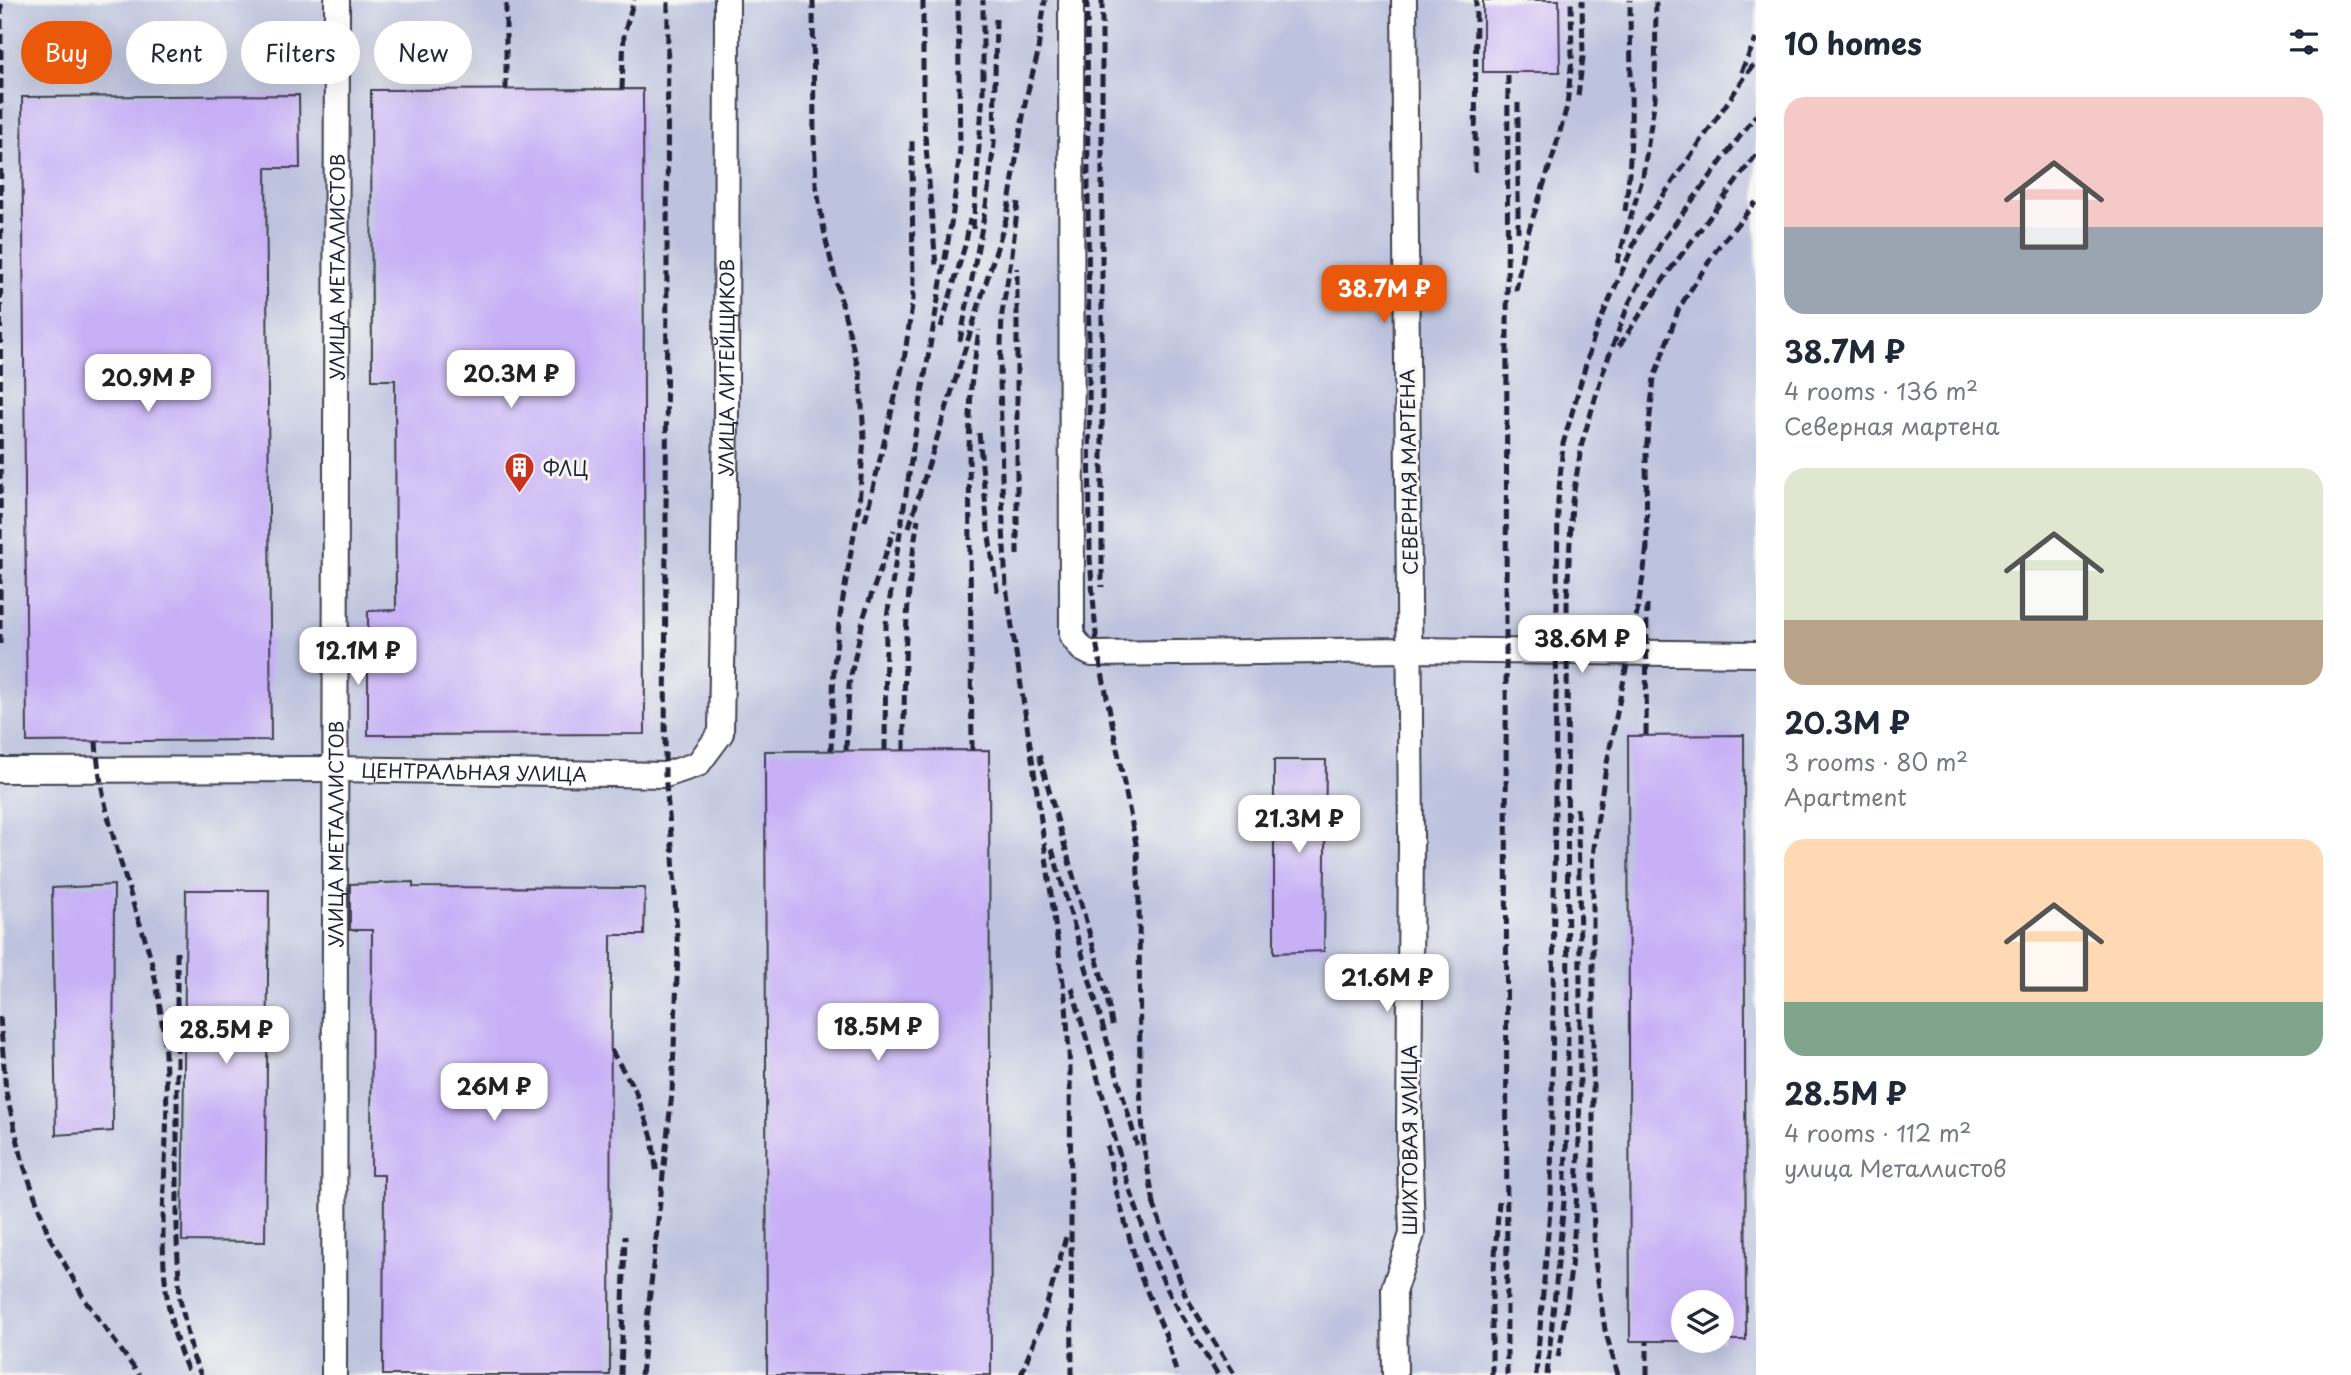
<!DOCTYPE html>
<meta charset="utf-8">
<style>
:root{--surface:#fff;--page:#f2f2f3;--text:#1f2937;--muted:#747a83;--accent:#ea580c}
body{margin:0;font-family:"Playpen Sans",sans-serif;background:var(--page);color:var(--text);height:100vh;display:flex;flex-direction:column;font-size:26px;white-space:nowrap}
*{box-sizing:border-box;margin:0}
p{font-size:23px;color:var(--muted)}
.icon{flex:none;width:38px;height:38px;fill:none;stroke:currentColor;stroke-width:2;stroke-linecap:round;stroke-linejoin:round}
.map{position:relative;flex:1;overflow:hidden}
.sheet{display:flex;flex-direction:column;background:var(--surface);width:595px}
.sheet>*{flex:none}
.top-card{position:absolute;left:21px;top:21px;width:665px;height:63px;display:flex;gap:14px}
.controls{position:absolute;left:1671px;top:1290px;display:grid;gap:14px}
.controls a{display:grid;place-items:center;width:63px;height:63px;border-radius:50%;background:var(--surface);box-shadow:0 7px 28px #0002;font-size:35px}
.price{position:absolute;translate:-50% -60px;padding:0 16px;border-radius:14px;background:#fff;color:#222;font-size:23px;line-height:46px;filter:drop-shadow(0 2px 4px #0008)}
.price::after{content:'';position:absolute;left:50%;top:42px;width:21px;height:16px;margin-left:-10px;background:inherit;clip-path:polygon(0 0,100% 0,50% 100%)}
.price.selected{background:var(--accent);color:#fff}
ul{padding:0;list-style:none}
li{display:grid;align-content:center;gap:14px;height:371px;padding:0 28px}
li span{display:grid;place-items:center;height:217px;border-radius:21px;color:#555}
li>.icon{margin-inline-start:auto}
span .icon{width:126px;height:126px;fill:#fffc;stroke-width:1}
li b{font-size:30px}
h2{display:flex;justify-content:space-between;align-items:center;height:84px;padding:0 28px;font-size:30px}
.tag{padding:0 24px;border-radius:32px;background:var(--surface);box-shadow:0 7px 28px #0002;font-size:24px;line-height:63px}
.tag.selected{background:var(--accent);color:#fff}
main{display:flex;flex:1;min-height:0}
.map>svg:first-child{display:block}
.industrial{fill:#bdc3de;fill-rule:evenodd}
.building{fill:#c7b0f6}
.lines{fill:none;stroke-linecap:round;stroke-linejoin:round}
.minor-casing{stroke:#3f3f4f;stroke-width:28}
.minor{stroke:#fff;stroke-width:24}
.rail{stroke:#22223b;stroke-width:5;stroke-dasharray:10 5;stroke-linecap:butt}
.labels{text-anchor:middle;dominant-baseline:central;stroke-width:6;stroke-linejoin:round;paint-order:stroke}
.street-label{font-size:19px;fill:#22223b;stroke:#f6f6f2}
.poi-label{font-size:19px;fill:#22223b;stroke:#f6f6f2;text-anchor:start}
</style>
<main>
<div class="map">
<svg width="1756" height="1375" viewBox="0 0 1756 1375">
<rect width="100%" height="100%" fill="#f6f6f2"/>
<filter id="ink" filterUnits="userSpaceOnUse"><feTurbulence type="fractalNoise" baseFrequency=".0143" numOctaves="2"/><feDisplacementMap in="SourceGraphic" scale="14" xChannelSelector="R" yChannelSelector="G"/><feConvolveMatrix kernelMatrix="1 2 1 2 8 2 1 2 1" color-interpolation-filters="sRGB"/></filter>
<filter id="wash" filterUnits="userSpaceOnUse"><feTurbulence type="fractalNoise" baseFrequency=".00686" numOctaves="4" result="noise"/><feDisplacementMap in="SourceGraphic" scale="28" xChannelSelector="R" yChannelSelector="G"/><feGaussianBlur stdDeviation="1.57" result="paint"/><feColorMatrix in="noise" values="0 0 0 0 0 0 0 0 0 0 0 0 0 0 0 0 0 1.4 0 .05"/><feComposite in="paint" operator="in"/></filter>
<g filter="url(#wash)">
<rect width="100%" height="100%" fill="#e6e1bf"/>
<path class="industrial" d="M0 0H1756V1375H0ZM1684 1302H1722V1340H1684Z"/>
<g id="blocks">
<g class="building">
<path d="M1483 0H1559L1560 72H1483Z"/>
<path d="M643 89 645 734 368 735V611L396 610 395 380H372L371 90Z"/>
<path d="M299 95 300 168H266L271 740 27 742 22 97Z"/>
<path d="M1744 735 1746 1340H1722V1302H1684V1341H1630L1628 736Z"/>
<path d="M989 750 991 1375H767L765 751Z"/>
<path d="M1274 760H1326L1324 951 1274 953Z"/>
<path d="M413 882V887L645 888 644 935H611L610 1375H383L384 1175H371L372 930H350V884Z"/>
<path d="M114 885 113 1131 56 1135 52 888Z"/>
<path d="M186 890H269L265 1242 182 1241Z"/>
</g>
</g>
</g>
<g filter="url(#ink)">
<use href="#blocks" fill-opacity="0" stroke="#3f3f4f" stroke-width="2"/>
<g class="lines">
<defs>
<g id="minor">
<path d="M1071 0 1072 636 1082 649 1092 654 1409 650 1756 654"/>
<path id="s1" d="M0 770 334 769 665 775 698 764 721 733 726 416 727 0"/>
<path id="s2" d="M334 1375 337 0"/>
<path d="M1395 1375 1394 1289 1412 1234 1409 1135 1411 837 1404 0"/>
</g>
</defs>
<use href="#minor" class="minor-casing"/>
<use href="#minor" class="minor"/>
<g class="rail">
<path d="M813 0 814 137 816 185 826 241 860 375 864 437 859 505 840 616 834 666 831 750"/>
<path d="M923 0V111L936 266"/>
<path d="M1087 0 1090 558 1097 647 1137 849 1139 900 1140 1087 1144 1148 1155 1209"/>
<path d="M1102 0V587"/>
<path d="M1741 72 1756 39"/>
<path d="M506 89V0"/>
<path d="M622 89 624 34 634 0"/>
<path d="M1578 96 1583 57 1582 0"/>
<path d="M1475 172 1476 0"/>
<path d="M1018 202 1012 254 1002 313 1000 378 1003 527 1006 587 1037 791 1066 1004 1070 1069 1072 1375"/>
<path d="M1625 211C1635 142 1630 70 1630 0"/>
<path d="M973 229 983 92V0"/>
<path d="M1518 232V103"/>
<path d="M1617 263 1643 176 1655 98 1656 0"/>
<path d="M1516 291 1524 245 1554 153 1567 106 1572 58 1571 0"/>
<path d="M941 327 966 242 970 219"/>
<path d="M960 341 986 206 994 144 996 14"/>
<path d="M1619 346 1670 270 1756 155"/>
<path d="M979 433 988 530 998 596"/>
<path d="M865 521 904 360 913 299 912 140"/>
<path d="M909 527 1007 216 1026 98 1037 57 1045 0"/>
<path d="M1647 553 1646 452 1654 378 1679 308 1719 246 1756 202"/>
<path d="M1017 555V268"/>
<path d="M0 644 1 0"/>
<path d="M1646 735 1647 602"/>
<path d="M96 742C100 801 119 856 136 913 142 929 148 946 152 964 160 1000 165 1038 166 1075 171 1174 145 1282 190 1375"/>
<path d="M846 750 849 684 864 616 894 530"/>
<path d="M885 750 886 624 917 422 953 212 960 149 958 0"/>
<path d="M904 750C904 672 905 596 918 519"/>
<path d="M972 750 969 449 971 386 979 330"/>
<path d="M1039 755 1106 992 1113 1029"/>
<path d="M1052 849 1137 1145"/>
<path d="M177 952V1240L180 1299 193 1357 201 1375"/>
<path d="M1072 988 1128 1184 1156 1265 1174 1303 1218 1375"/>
<path d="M0 1017 6 1092 23 1163 49 1236 85 1300 139 1375"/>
<path d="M611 1050 635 1090 652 1137 657 1175"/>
<path d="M1107 1146 1116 1190 1140 1275 1166 1336 1177 1375"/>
<path d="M1153 1202 1186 1297 1235 1375"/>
<path d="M1558 1357C1578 1251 1580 1146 1580 1039 1580 961 1580 883 1577 805"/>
<path d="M621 1375 625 1236"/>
<path d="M641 1375 672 1093 678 955 673 856 665 775 668 0"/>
<path d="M1021 1375 1043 1318 1066 1237"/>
<path d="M1492 1375V1297L1499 1201"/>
<path d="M1507 1375 1506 612 1508 72"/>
<path d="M1536 1375 1551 1199 1558 501 1563 444 1595 333 1641 228 1756 61"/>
<path d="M1547 1375 1564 1202 1568 1101 1567 601 1572 502 1582 443 1604 369 1629 303 1662 241 1756 115"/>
<path d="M1618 1375 1605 1330 1595 1260 1593 1204V858C1603 753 1635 651 1647 546"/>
<path d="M1647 1375V1341"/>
</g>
</g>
</g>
<defs>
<symbol id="building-pin" viewBox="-11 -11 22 30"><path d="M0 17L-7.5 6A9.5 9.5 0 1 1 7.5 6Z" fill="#c8321e" stroke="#f6f6f2"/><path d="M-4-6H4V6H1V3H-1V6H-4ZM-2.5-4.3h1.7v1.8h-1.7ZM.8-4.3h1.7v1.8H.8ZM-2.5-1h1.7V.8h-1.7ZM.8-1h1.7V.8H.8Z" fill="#fff"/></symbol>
</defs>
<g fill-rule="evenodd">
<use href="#building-pin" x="502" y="450" width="35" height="47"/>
</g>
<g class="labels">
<g class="street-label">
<text stroke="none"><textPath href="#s2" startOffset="1108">УЛИЦА МЕТАЛЛИСТОВ</textPath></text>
<text stroke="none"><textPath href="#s1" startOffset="1104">УЛИЦА ЛИТЕЙЩИКОВ</textPath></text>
<text transform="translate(1408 472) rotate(-91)">СЕВЕРНАЯ МАРТЕНА</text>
<text stroke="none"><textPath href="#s1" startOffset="474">ЦЕНТРАЛЬНАЯ УЛИЦА</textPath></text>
<text stroke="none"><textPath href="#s2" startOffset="541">УЛИЦА МЕТАЛЛИСТОВ</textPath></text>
<text transform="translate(1409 1140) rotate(-90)">ШИХТОВАЯ УЛИЦА</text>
</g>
<g class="poi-label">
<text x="543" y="468">ФЛЦ</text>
</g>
</g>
</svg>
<div class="controls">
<a><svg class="icon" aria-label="layers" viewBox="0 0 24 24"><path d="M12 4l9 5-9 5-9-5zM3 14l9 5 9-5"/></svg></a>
</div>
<b class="price selected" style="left:1384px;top:325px">38.7M ₽</b>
<b class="price" style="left:511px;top:410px">20.3M ₽</b>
<b class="price" style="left:148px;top:414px">20.9M ₽</b>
<b class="price" style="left:1582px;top:675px">38.6M ₽</b>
<b class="price" style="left:358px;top:687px">12.1M ₽</b>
<b class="price" style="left:1299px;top:855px">21.3M ₽</b>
<b class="price" style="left:1387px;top:1014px">21.6M ₽</b>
<b class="price" style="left:878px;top:1063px">18.5M ₽</b>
<b class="price" style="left:226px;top:1066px">28.5M ₽</b>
<b class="price" style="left:494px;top:1123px">26M ₽</b>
<div class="top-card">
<a class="tag selected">Buy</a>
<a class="tag">Rent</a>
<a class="tag">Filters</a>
<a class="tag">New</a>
</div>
</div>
<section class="sheet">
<h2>10 homes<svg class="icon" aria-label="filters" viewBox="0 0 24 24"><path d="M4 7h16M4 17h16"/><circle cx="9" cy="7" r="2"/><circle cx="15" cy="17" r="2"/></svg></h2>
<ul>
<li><span style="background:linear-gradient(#f6c9c9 60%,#9aa5b1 0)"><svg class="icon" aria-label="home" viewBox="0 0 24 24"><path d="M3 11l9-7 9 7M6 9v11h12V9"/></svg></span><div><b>38.7M ₽</b><p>4 rooms · 136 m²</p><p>Северная мартена</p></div></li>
<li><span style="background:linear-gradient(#dfe7d0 70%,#b9a48a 0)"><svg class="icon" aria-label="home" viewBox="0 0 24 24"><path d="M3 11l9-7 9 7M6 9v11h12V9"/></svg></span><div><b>20.3M ₽</b><p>3 rooms · 80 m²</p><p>Apartment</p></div></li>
<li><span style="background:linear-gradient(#ffd9b3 75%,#7fa58c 0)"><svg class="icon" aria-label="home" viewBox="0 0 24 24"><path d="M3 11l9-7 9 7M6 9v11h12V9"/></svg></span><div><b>28.5M ₽</b><p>4 rooms · 112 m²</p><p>улица Металлистов</p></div></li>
</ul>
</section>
</main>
